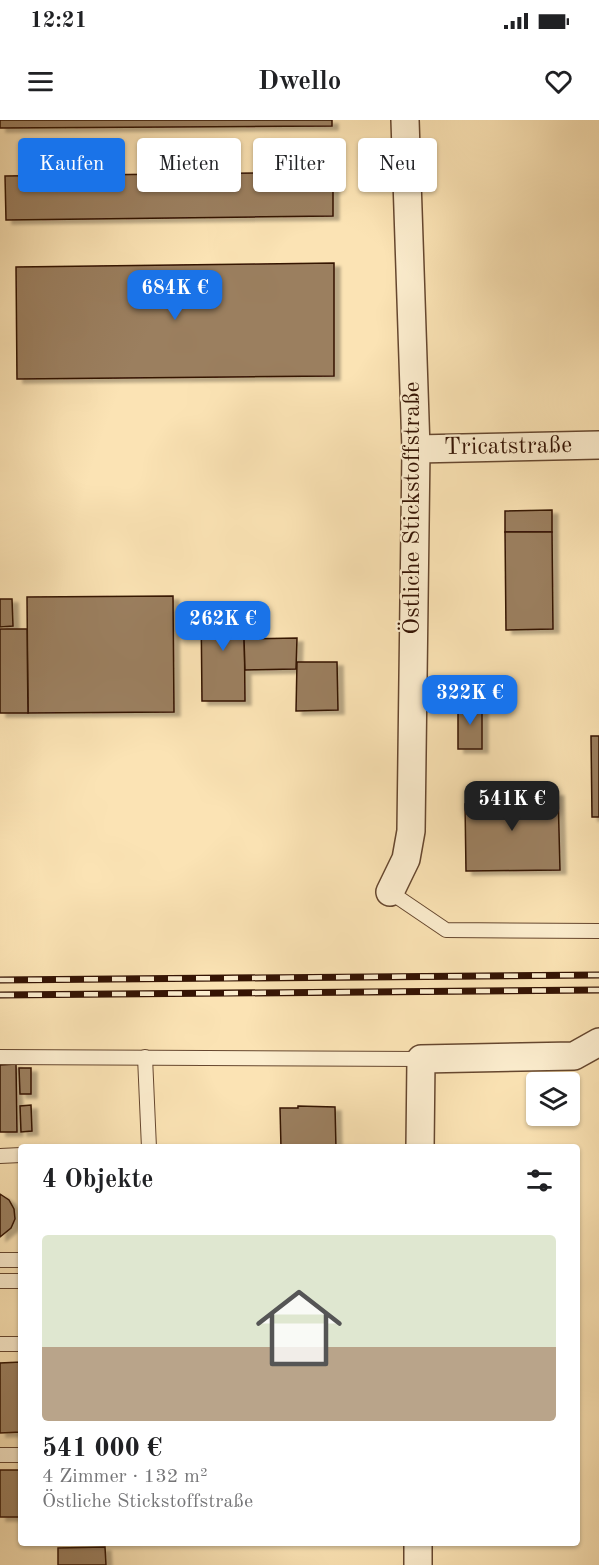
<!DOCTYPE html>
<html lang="de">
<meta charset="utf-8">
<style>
:root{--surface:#fff;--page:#f2f2f2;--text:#202124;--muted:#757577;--accent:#1a73e8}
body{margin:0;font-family:"Old Standard TT",serif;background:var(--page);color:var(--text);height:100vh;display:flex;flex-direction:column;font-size:22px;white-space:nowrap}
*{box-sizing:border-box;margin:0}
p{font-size:20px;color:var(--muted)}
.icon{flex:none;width:33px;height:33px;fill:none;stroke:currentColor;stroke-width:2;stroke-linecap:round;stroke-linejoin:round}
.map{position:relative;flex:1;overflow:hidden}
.drawer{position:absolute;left:18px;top:1024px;width:562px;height:402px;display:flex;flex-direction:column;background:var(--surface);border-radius:6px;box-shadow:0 2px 4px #0004}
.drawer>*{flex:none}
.top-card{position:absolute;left:18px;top:18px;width:564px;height:54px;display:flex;gap:12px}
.tools{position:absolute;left:526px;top:952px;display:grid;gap:12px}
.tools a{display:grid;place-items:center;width:54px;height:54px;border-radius:6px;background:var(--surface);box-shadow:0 2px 4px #0004;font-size:30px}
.price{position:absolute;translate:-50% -51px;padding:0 14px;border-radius:12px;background:var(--accent);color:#fff;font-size:20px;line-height:39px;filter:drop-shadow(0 2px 3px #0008)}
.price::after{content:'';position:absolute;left:50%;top:36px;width:18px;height:14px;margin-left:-9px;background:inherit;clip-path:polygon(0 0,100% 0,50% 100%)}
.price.current{background:#222;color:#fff}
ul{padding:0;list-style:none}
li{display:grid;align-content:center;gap:12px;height:318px;padding:0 24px}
li span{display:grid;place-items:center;height:186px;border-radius:6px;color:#555}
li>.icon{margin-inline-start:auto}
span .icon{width:108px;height:108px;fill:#fffc;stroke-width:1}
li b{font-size:26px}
h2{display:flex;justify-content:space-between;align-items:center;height:72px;padding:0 24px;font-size:26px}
.chip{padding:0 21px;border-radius:6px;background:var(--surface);box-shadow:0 2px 4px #0004;font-size:21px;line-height:54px}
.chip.current{background:var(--accent);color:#fff}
.status{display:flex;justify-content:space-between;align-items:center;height:42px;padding:0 30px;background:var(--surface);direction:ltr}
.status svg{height:16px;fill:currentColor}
header{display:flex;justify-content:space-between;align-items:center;height:78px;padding:0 24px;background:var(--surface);font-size:27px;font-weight:800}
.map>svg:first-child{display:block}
.building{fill:#9b7f5f;stroke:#341303;stroke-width:1.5;filter:url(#shadow)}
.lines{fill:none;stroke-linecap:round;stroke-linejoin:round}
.service-casing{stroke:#66472f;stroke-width:16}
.minor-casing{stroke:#66472f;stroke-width:30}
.service{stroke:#fcedce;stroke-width:14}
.minor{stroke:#fcedce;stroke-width:27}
.rail-casing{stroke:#341303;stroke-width:7}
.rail{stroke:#fcedce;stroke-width:4.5;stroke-dasharray:14;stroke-linecap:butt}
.labels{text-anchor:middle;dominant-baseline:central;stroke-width:4.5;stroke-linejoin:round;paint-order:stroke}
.street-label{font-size:24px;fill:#341303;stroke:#fcedce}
</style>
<div class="status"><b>12:21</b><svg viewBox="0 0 49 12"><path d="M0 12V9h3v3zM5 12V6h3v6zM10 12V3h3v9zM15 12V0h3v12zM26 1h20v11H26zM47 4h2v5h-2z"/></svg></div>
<header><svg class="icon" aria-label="menu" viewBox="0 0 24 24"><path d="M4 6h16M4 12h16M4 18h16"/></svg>Dwello<svg class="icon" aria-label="heart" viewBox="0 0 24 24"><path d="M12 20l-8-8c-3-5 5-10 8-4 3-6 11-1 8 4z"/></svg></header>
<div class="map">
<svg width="599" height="1445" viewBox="0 0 599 1445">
<defs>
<filter id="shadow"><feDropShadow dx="6" dy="4" stdDeviation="1.5" flood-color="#0004"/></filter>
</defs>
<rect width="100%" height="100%" fill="#fbe3b4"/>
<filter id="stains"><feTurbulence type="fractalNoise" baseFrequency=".00333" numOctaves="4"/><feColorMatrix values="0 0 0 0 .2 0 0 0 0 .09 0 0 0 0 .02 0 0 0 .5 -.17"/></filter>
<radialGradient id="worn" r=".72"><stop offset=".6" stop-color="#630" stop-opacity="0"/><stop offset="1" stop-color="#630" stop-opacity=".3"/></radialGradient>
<g class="building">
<path d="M0 0H332V6L0 8Z"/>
<path d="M333 52V96L6 100 5 56Z"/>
<path d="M334 143V256L17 259 16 147Z"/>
<path d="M552 390V412H505V391Z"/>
<path d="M505 412H552L553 509 506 510Z"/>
<path d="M173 476 174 592 28 593 27 477Z"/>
<path d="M0 479H12L13 506 0 507Z"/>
<path d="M201 483H244L245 581H202Z"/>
<path d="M0 509H27L28 593H0Z"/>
<path d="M297 518 296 549 245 550 244 519Z"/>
<path d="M297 542H337L338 590 296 591Z"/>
<rect x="458" y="582" width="24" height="47"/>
<path d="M591 616H599V697H592Z"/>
<path d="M558 672 560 750 466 751 465 684H467V673Z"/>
<path d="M16 944 17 1012H0V945Z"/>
<path d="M19 948H31V974H20Z"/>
<path d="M31 985 32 1011 21 1012 20 986Z"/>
<path d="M298 986 335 987 336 1028H281L280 988H298Z"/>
<path d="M0 1074 9 1080 14 1089 15 1099 11 1108 0 1117Z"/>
<path d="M21 1242V1312L0 1313V1243Z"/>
<rect x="0" y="1350" width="21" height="47"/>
<path d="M105 1427 106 1445H58V1428Z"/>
</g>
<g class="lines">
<defs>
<g id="service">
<path d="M390 772 446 810 599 811"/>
<path d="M0 937 421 939"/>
<path d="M145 937 149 1028"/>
<path d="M0 1036 21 1035"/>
<path d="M0 1140H21"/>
<path d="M0 1161H21"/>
<path d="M0 1224H21"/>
<path d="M0 1335H21"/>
</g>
<g id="minor">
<path d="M416 329 599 325"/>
<path d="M390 772 406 739 411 711 416 329 405 0"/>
<path d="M420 1028 421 939 574 936 599 922"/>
<path d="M418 1445V1424"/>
</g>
</defs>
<use href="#service" class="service-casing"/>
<use href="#minor" class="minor-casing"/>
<use href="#service" class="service"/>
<use href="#minor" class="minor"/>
<defs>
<g id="rail">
<path d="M0 860 599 855"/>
<path d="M0 875 599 870"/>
</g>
</defs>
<use href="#rail" class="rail-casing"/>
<use href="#rail" class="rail"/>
</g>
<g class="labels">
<g class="street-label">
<text transform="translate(508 327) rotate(-1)">Tricatstraße</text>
<text transform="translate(413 388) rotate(-90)">Östliche Stickstoffstraße</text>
</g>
</g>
<rect width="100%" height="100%" filter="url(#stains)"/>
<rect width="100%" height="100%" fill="url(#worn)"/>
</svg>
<div class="tools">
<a><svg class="icon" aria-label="layers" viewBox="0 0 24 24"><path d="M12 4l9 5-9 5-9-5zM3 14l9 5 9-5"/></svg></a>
</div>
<b class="price" style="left:175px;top:201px">684K €</b>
<b class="price" style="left:223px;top:532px">262K €</b>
<b class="price" style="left:470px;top:606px">322K €</b>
<b class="price current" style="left:512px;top:712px">541K €</b>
<div class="top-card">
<a class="chip current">Kaufen</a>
<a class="chip">Mieten</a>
<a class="chip">Filter</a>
<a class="chip">Neu</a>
</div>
<section class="drawer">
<h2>4 Objekte<svg class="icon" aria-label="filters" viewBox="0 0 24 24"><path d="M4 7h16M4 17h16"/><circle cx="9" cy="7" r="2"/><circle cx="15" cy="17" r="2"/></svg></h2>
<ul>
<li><span style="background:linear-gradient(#dfe7d0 60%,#b9a48a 0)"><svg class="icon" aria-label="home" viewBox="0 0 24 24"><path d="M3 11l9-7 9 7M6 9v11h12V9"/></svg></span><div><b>541 000 €</b><p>4 Zimmer · 132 m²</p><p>Östliche Stickstoffstraße</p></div></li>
</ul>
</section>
</div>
